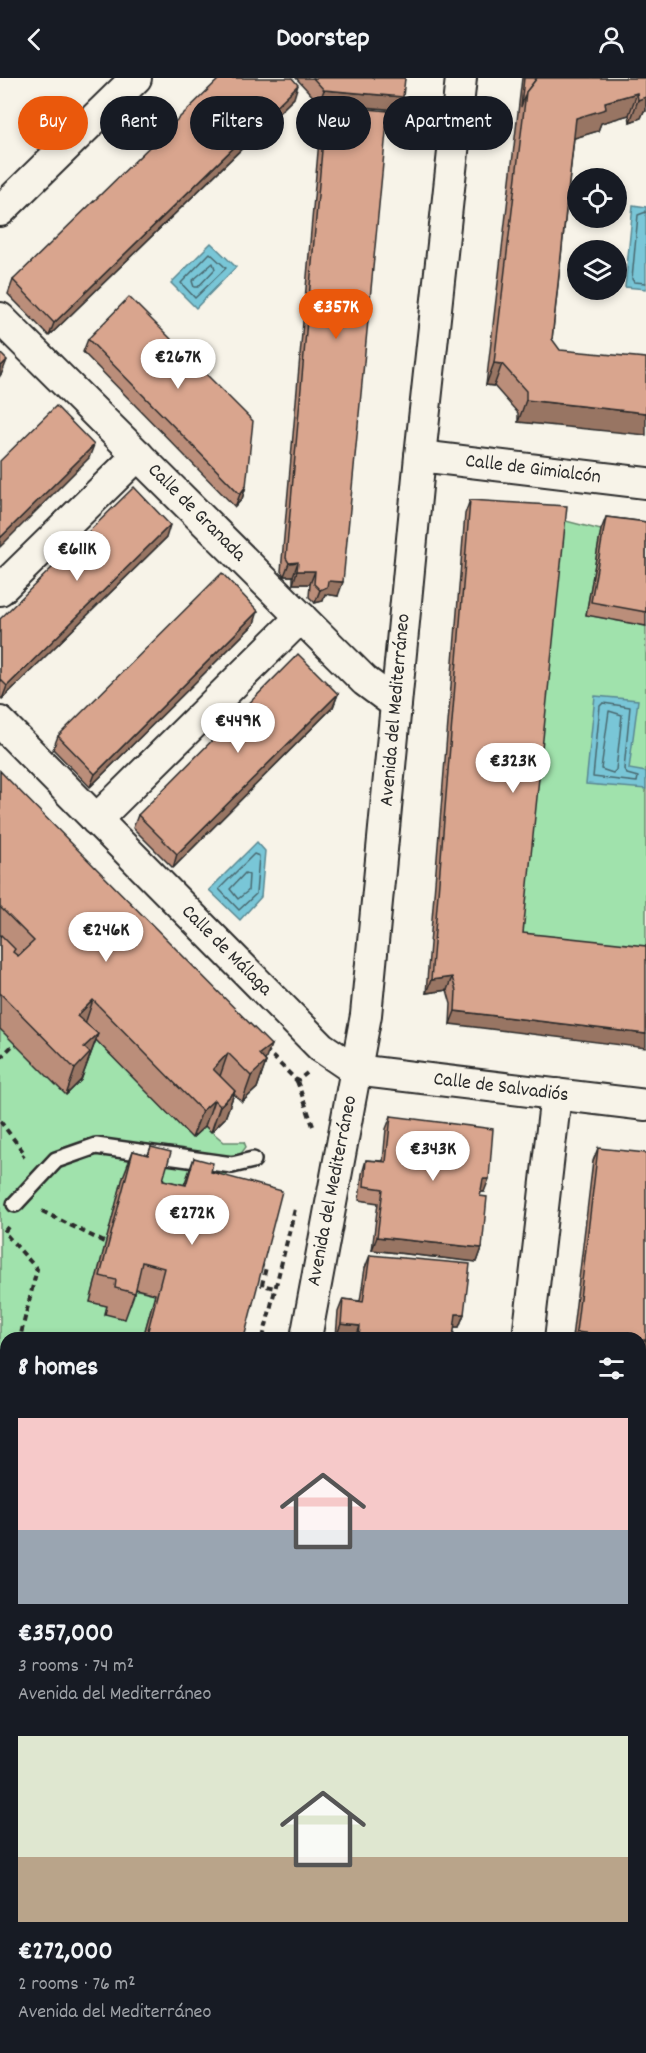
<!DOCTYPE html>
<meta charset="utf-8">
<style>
:root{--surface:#171b24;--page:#20242c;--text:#f1f3f6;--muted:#9ea1a6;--accent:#ea580c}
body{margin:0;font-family:Dekko,sans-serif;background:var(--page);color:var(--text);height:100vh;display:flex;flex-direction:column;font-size:22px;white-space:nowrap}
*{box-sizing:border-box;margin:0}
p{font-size:20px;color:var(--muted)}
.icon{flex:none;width:33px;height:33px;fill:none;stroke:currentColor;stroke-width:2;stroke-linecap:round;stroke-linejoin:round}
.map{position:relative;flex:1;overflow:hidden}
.panel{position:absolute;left:0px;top:1254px;width:646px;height:722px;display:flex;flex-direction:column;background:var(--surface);border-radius:18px 18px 0 0;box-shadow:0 3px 9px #0003}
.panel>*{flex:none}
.hud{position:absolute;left:18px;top:18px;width:610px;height:54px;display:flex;gap:12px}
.fabs{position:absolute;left:567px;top:90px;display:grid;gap:12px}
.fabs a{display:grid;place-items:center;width:60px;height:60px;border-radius:50%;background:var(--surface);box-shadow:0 3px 9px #0003;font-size:30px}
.price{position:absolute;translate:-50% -51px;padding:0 14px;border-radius:21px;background:#fff;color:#222;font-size:20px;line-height:39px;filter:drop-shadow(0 2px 3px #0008)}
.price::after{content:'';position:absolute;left:50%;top:36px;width:18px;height:14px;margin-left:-9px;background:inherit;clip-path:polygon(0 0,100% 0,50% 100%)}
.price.active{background:var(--accent);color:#fff}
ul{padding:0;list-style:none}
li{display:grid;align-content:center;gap:12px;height:318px;padding:0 18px}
li span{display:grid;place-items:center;height:186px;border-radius:0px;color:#555}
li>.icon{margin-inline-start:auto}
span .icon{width:108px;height:108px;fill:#fffc;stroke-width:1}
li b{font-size:26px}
h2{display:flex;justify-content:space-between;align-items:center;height:72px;padding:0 18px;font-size:26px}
.tag{padding:0 21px;border-radius:27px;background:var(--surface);box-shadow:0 3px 9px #0003;font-size:21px;line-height:54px}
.tag.active{background:var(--accent);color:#fff}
header{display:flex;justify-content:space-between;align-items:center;height:78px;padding:0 18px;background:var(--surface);font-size:27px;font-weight:700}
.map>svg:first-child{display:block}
.green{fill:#a0e2ac;stroke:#66866c;stroke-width:1.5}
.water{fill:#79c6d7;stroke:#5a8892;stroke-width:1.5}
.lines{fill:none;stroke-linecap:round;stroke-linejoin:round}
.shore{stroke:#4a6970;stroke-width:1.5}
.service-casing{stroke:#2b2b2b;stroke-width:20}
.pedestrian-casing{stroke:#2b2b2b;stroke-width:27}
.minor-casing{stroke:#2b2b2b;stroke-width:34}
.path{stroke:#2b2b2b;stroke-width:4;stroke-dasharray:6 4.5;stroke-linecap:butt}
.service{stroke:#f7f3e8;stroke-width:15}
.pedestrian{stroke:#f7f3e8;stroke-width:22}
.minor{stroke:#f7f3e8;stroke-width:30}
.wall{fill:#bb8e7a;stroke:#2b2b2b;stroke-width:1.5}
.shaded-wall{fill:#987463;stroke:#2b2b2b;stroke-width:1.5}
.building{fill:#d9a58e;stroke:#2b2b2b;stroke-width:1.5}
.labels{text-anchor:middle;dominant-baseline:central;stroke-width:6;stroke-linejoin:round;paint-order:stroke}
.street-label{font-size:20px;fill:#2b2b2b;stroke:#f7f3e8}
</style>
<header><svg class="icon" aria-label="back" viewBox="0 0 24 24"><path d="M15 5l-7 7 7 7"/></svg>Doorstep<svg class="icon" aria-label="person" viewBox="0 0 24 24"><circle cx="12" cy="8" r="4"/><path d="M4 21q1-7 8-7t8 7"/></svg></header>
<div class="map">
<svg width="646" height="1975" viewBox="0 0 646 1975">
<rect width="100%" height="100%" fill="#f7f3e8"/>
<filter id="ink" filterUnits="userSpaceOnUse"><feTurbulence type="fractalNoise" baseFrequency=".0167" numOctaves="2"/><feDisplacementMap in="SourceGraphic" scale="12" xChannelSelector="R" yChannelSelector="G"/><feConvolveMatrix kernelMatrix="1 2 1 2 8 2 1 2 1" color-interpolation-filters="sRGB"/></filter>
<g filter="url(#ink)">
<g class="green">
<path d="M562 442 601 452 586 537 646 548V882L518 868Z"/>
<path d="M83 949 192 1059 205 1048 224 1064H244L246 1069 225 1097 217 1124 176 1134 123 1100 90 1224 107 1228 105 1236 133 1211 155 1216 143 1260H6V1605L0 1602V950Z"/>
</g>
<g class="water">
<path d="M633 127 646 129V211L625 209Z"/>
<path d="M211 165 236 189 196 230 171 205Z"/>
<path d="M595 618 638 622 629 691 646 694V711L586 706Z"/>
<path d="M257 764 265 773 261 819 240 842 209 812Z"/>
</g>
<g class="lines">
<g class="shore">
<path d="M646 134 638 137 632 201 634 204 646 205"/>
<path d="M210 175 226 190 195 220 181 205Z"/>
<path d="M213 185 215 191 198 209H194L192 203Z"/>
<path d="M603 625 630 629 624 691 627 696 638 699 637 704 593 699 600 628Z"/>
<path d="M609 633 622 637 616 692 613 695 601 691Z"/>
<path d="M254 776 259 778 256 816 239 832 219 811Z"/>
<path d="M245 795 249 797 248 813 238 821 230 811Z"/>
</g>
<defs>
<path id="service" d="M15 1126 56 1082 96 1068 232 1087 253 1082"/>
<path id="pedestrian" d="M640 1941 646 1942"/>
<g id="minor">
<path d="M0 133 136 0"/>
<path d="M0 240 365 603 396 626"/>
<path d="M420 378 646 405"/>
<path d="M0 512 138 377"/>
<path d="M0 644 321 969 355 992 646 1027"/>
<path d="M96 742 301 539"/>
<path d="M306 1260 366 937 420 378 461 0"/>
<path d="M528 1260 556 1016"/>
<path d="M0 1757 6 1760"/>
<path d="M78 1975 80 1970"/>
<path d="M163 1975 164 1970"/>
<path d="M443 1975 444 1970"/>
</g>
</defs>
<use href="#service" class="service-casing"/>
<use href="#pedestrian" class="pedestrian-casing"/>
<use href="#minor" class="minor-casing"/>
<g class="path">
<path d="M265 971 297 1003 307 995"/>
<path d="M0 980 15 965"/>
<path d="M297 1003 313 1048"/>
<path d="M0 1043 25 1076 22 1079"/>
<path d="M42 1133 106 1165"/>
<path d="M8 1149 4 1154 37 1191 20 1260"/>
<path d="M258 1187 266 1189 262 1207 275 1210"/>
<path d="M263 1260 295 1131"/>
<path d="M0 1337 6 1314"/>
<path d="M0 1563 6 1572"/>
<path d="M0 1720 6 1723"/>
</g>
<use href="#service" class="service"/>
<use href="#pedestrian" class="pedestrian"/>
<use href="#minor" class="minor"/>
</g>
<g class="wall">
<path d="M296 0H405L398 32 319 25Z"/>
<path d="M522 0H646V33H644L641 40 630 44 629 37 601 45 598 53 574 60 552 261 518 344V335L494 308 486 307Z"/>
<path d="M294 20 49 258 8 216 13 202Z"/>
<path d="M326 27 338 518 325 516 323 523 315 525 309 519 310 506H293V498H284L281 493 321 40Z"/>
<path d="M88 261 246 408 242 421 235 429 83 274Z"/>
<path d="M470 422 523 855 450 946 451 926 447 912 426 915 465 436Z"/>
<path d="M606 439 646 444V548L586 537 601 452Z"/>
<path d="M166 460 2 621 0 619V541Z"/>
<path d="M254 546 90 709 53 671 58 658Z"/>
<path d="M338 616 333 629 173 790 133 750 138 737Z"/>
<path d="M0 693 266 984 257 1010 242 1024 234 1016 225 1040 211 1054 205 1048 192 1060 96 962 81 1002 66 1017 0 951Z"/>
<path d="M391 1038 484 1114H481L480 1118 482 1170 477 1184 372 1172 378 1125 359 1122 362 1096 366 1082 383 1083 386 1051Z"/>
<path d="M151 1069 163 1102 184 1107 194 1080 211 1094 244 1260H143L155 1216 136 1211 125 1241 105 1236 107 1228 90 1224 123 1099 133 1073 148 1077Z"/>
<path d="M598 1070 646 1276 640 1275V1260H572L593 1083Z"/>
<path d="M370 1177 464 1236 459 1249H454L453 1260 336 1259 338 1234 343 1221 360 1223 365 1190Z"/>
<path d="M0 1572 6 1575V1704L0 1702Z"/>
<path d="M0 1782 6 1784V1951L0 1949Z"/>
<path d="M203 1970H250V1975H202Z"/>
<path d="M317 1970H392L391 1975H317Z"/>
<path d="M500 1970H590L589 1975H499Z"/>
</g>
<g class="shaded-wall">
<path d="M298 7 294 20 49 258 54 245Z"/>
<path d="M324 12 403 19 398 32 319 25Z"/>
<path d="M637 15 629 37 601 45 598 53 568 62 576 40 605 24Z"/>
<path d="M646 17V33H644L641 40 630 44 638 22Z"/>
<path d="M7 282 2 295 0 298V289Z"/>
<path d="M494 285 502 286 494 308 486 307Z"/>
<path d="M526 322 646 335V357L518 344Z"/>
<path d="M94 367 89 380 0 469V460Z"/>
<path d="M246 408 242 421 235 429 240 416Z"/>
<path d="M170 447 166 460 2 621 7 608Z"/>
<path d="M298 484 293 498H284L289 485Z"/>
<path d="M297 493H315L310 506H293Z"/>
<path d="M328 503 343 504 338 518 325 516 323 523 315 525 320 512Z"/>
<path d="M258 533 254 546 90 709 95 696Z"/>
<path d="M338 616 333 629 173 790 177 776Z"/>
<path d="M452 899 447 912 426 915 431 902Z"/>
<path d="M93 922 84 949 77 938Z"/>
<path d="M455 933 646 956V970L450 946Z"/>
<path d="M98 956 81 1002 66 1017 75 991 84 969Z"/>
<path d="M271 967 264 986 266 984 257 1010 242 1024 259 976Z"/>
<path d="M228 975 219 1001 213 991Z"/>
<path d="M235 1013 225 1040 211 1054 220 1028Z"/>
<path d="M214 1022 205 1048 192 1060 202 1033Z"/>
<path d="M483 1101H489L484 1114H478Z"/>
<path d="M377 1159 482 1170 477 1184 372 1172Z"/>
<path d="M456 1236H464L459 1249H451Z"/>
<path d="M341 1246 360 1248 356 1260 336 1259Z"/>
<path d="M576 1254 628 1260H574Z"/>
<path d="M640 1262H646V1276L640 1275Z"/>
</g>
<g class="building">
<path d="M220 0H292L298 7 54 245 13 202Z"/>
<path d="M313 0H405L403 19 324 12Z"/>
<path d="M524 0H537L526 14 521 29Z"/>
<path d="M537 0H646V19L638 22 637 15 605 24 606 31 576 40 552 261 560 272 646 280V335L526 322V313L502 286 494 285 526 14Z"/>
<path d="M326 27 388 33 343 504 328 503 327 509 320 512 314 506 315 493H297L298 484 289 485 286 480Z"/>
<path d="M129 219 253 343 246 408 240 416 88 261Z"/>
<path d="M0 275 7 282 0 289Z"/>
<path d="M56 328 94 367 0 460V383Z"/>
<path d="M134 409 170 447 7 608 0 601V541Z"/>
<path d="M470 422 567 428 523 855 646 868V956L455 933 456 913 452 899 431 902Z"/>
<path d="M606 439 646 444V534L591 524Z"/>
<path d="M222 495 258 533 95 696 58 658Z"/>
<path d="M298 576 338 616 177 776 138 737Z"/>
<path d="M0 693 271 967 259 976 266 984 251 998 228 975 213 991 235 1013 220 1028 214 1022 202 1033 93 922 77 938 98 956 84 969 90 975 75 991 0 915V859L1 857 15 871 13 874 18 878 34 863 0 829Z"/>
<path d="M391 1038 493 1051 489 1101H483L480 1118 487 1119 482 1170 377 1159 383 1111 364 1108 366 1082 386 1084Z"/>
<path d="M151 1069 171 1074 163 1102 186 1107 194 1080 213 1085 211 1094 282 1113 244 1260H146L164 1190 142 1184 135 1215 115 1210 116 1202 100 1198 133 1073 148 1077Z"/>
<path d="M598 1070 646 1075V1262H640V1260H628L576 1254Z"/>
<path d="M370 1177 470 1186 464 1236H456L453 1260H359L360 1248 341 1246 343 1221 363 1224Z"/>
<path d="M640 1322 646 1323V1398L640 1441Z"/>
<path d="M0 1572 6 1575V1674L0 1672Z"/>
<path d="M0 1782 6 1784V1837L0 1835Z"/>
<path d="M0 1859 6 1861V1922L0 1919Z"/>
<path d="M206 1970H250V1975H205Z"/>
<path d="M321 1970H392L391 1975H320Z"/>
<path d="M503 1970H590L589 1975H502Z"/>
<path d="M0 1971 11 1975H0Z"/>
</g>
</g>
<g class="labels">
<g class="street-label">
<text transform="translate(533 392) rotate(7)">Calle de Gimialcón</text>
<text transform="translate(196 435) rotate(45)">Calle de Granada</text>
<text transform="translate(396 632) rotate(-85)">Avenida del Mediterráneo</text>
<text transform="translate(226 873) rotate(45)">Calle de Málaga</text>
<text transform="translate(501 1010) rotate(7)">Calle de Salvadiós</text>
<text transform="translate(333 1113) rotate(-79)">Avenida del Mediterráneo</text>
</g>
</g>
</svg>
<div class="fabs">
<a><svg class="icon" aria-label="locate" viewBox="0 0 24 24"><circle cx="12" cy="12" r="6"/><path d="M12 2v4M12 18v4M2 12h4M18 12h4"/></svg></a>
<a><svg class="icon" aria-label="layers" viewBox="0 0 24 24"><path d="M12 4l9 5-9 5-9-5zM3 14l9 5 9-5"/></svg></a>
</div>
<b class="price active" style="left:336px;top:262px">€357K</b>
<b class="price" style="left:178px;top:312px">€267K</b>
<b class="price" style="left:77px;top:504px">€611K</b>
<b class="price" style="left:238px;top:676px">€449K</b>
<b class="price" style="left:513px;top:716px">€323K</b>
<b class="price" style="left:106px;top:885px">€246K</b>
<b class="price" style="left:433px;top:1104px">€343K</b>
<b class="price" style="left:192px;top:1168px">€272K</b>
<div class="hud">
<a class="tag active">Buy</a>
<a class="tag">Rent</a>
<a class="tag">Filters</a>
<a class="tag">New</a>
<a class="tag">Apartment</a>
</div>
<section class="panel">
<h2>8 homes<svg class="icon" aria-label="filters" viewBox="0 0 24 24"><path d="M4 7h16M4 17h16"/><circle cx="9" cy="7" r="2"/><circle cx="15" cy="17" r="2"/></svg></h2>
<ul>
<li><span style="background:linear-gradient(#f6c9c9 60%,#9aa5b1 0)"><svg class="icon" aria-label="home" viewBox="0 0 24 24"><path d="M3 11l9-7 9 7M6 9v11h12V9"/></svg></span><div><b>€357,000</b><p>3 rooms · 74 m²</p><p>Avenida del Mediterráneo</p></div></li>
<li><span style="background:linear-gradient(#dfe7d0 65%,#b9a48a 0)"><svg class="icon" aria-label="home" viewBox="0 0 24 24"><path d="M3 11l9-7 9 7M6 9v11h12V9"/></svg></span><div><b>€272,000</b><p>2 rooms · 76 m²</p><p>Avenida del Mediterráneo</p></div></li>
</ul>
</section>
</div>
